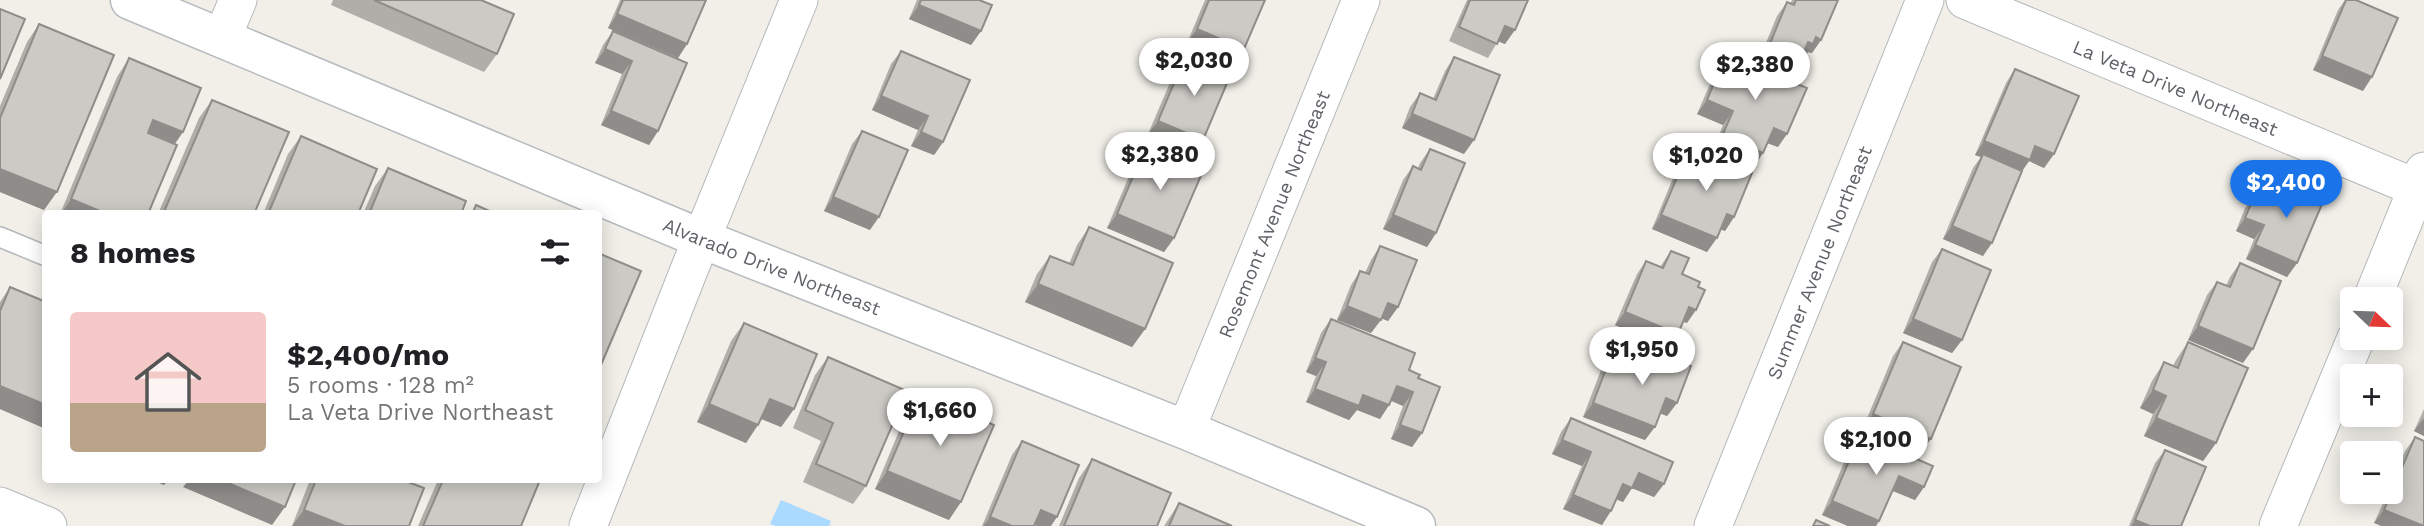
<!DOCTYPE html>
<meta charset="utf-8">
<style>
:root{--surface:#fff;--page:#f2f2f2;--text:#202124;--muted:#757577;--accent:#1a73e8}
body{margin:0;font-family:"Work Sans",sans-serif;background:var(--page);color:var(--text);height:100vh;display:flex;flex-direction:column;font-size:26px;white-space:nowrap}
*{box-sizing:border-box;margin:0}
p{font-size:23px;color:var(--muted)}
.icon{flex:none;width:38px;height:38px;fill:none;stroke:currentColor;stroke-width:2;stroke-linecap:round;stroke-linejoin:round}
.map{position:relative;flex:1;overflow:hidden}
.drawer{position:absolute;left:42px;top:210px;width:560px;height:273px;display:flex;flex-direction:column;background:var(--surface);border-radius:7px;box-shadow:0 4px 18px #0003}
.drawer>*{flex:none}
.needle{width:46px;rotate:113deg}
.fabs{position:absolute;left:2340px;top:287px;display:grid;gap:14px}
.fabs a{display:grid;place-items:center;width:63px;height:63px;border-radius:7px;background:var(--surface);box-shadow:0 4px 18px #0003;font-size:35px}
.price{position:absolute;translate:-50% -60px;padding:0 16px;border-radius:24px;background:#fff;color:#222;font-size:23px;line-height:46px;filter:drop-shadow(0 2px 4px #0008)}
.price::after{content:'';position:absolute;left:50%;top:42px;width:21px;height:16px;margin-left:-10px;background:inherit;clip-path:polygon(0 0,100% 0,50% 100%)}
.price.current{background:var(--accent);color:#fff}
ul{padding:0;list-style:none}
li{display:flex;align-items:center;gap:21px;height:175px;padding:0 28px}
li span{display:grid;place-items:center;flex:none;width:196px;height:140px;border-radius:7px;color:#555}
li>.icon{margin-inline-start:auto}
span .icon{width:84px;height:84px;fill:#fffc;stroke-width:1}
li b{font-size:30px}
h2{display:flex;justify-content:space-between;align-items:center;height:84px;padding:0 28px;font-size:30px}
.map>svg:first-child{display:block}
.water{fill:#aadaff}
.lines{fill:none;stroke-linecap:round;stroke-linejoin:round}
.lane-casing{stroke:#b5b8bc;stroke-width:22}
.street-casing{stroke:#b5b8bc;stroke-width:39}
.secondary-casing{stroke:#b6babf;stroke-width:41}
.lane{stroke:#fff;stroke-width:19}
.street{stroke:#fff;stroke-width:37}
.secondary{stroke:#fff;stroke-width:38}
.wall{fill:#afaea9}
.shaded-wall{fill:#8f8d8a}
.building{fill:#cccac5;stroke:#8f8d8a;stroke-width:2}
.labels{text-anchor:middle;dominant-baseline:central;stroke-width:5;stroke-linejoin:round;paint-order:stroke}
.street-label{font-size:19px;fill:#5f6368;stroke:#fff}
</style>
<div class="map">
<svg width="2424" height="526" viewBox="0 0 2424 526">
<rect width="100%" height="100%" fill="#f1efe8"/>
<path class="water" d="M781 500 831 521 829 526H776L770 524Z"/>
<g class="lines">
<defs>
<path id="lane" d="M0 237 46 256"/>
<g id="street">
<path id="s1" d="M1965 0 2424 191"/>
<path d="M222 38 238 0"/>
<path d="M2372 299 2424 171"/>
<path id="s2" d="M1186 430 1361 0"/>
<path d="M0 506 48 526"/>
<path d="M588 526 691 265 799 0"/>
<path id="s3" d="M1713 526 1925 0"/>
<path d="M2278 526 2356 338"/>
</g>
<g id="secondary">
<path id="s4" d="M130 0 702 239 1186 430 1416 526"/>
</g>
</defs>
<use href="#lane" class="lane-casing"/>
<use href="#street" class="street-casing"/>
<use href="#secondary" class="secondary-casing"/>
<use href="#lane" class="lane"/>
<use href="#street" class="street"/>
<use href="#secondary" class="secondary"/>
</g>
<g class="wall">
<path d="M333 0H481L497 54 484 72 331 5Z"/>
<path d="M620 0H706L687 44 678 58 608 28Z"/>
<path d="M917 0H979L981 31 971 45 909 19Z"/>
<path d="M1205 0H1265L1235 63 1187 43Z"/>
<path d="M1467 0H1528L1505 44 1498 41 1488 58 1449 41Z"/>
<path d="M1792 0H1838L1821 40 1812 53 1808 52 1804 58 1802 57 1792 73 1759 60 1777 16 1787 2 1790 4Z"/>
<path d="M2345 0H2356L2363 91 2313 70 2338 10Z"/>
<path d="M39 24 44 210 0 192V106L27 42Z"/>
<path d="M613 31 687 63 658 131 649 145 601 125 622 74 595 63 603 45Z"/>
<path d="M901 51 943 142 934 155 911 146 918 130 872 110 891 64Z"/>
<path d="M1726 54 1778 147 1768 143 1754 167 1713 150 1723 125 1697 114 1717 68Z"/>
<path d="M1185 57 1194 154 1148 134 1175 71Z"/>
<path d="M1454 57 1464 154 1402 128 1410 107 1420 93 1433 99 1445 71Z"/>
<path d="M129 58 183 132 175 144 148 214H60L117 77Z"/>
<path d="M2015 69 2054 154 2044 168 2029 161 2022 171 1983 256 1943 239 1973 168 1981 157 1975 155 2006 83Z"/>
<path d="M212 100 254 214H158L199 118Z"/>
<path d="M862 131 870 230 824 211 852 144Z"/>
<path d="M301 136 358 214H263L288 154Z"/>
<path d="M1146 146 1174 238 1164 252 1107 228 1136 160Z"/>
<path d="M1690 147 1734 217 1725 231 1720 229 1707 252 1652 229 1680 161Z"/>
<path d="M1430 149 1436 233 1427 247 1383 229 1403 180 1413 166 1418 168 1420 163Z"/>
<path d="M388 168 461 214H363L375 186Z"/>
<path d="M2284 179 2297 263 2287 277 2246 259 2254 239 2236 231 2245 208 2255 194 2270 201 2274 193Z"/>
<path d="M1089 227 1145 329 1132 347 1025 302 1037 274 1050 256 1069 264 1077 245Z"/>
<path d="M1380 246 1398 307 1388 321 1381 318 1371 333 1337 320 1351 285 1360 271 1365 273 1371 260Z"/>
<path d="M1942 249 1962 340 1952 353 1903 333 1932 262Z"/>
<path d="M1671 251 1682 274 1687 323 1683 322 1678 334 1668 348 1615 325 1637 274 1646 261 1660 267Z"/>
<path d="M2240 263 2243 363 2188 340 2207 295 2217 282 2226 286 2230 277Z"/>
<path d="M10 287 46 302V429L0 409V302Z"/>
<path d="M1331 319 1409 370 1418 378 1422 433 1412 447 1391 439 1403 406 1391 401 1389 405 1380 419 1357 410 1349 420 1306 402 1316 376 1306 372 1321 333Z"/>
<path d="M744 323 794 409 781 427 761 419 746 443 697 422 731 341Z"/>
<path d="M1903 342 1921 452 1863 428 1893 356Z"/>
<path d="M2188 342 2216 443 2203 461 2144 436 2153 414 2140 408 2152 381 2164 362 2173 366 2176 360Z"/>
<path d="M1653 352 1677 403 1667 416 1660 413 1645 440 1583 417 1601 370 1611 356 1643 368Z"/>
<path d="M828 357 866 486 853 504 803 482 821 441 793 428 815 375Z"/>
<path d="M920 394 949 520 875 489 907 412Z"/>
<path d="M2424 409V436L2414 431Z"/>
<path d="M1571 418 1664 484 1654 497 1632 488 1623 502 1616 499 1602 525 1563 509 1582 466 1552 454 1561 432Z"/>
<path d="M1860 435 1924 487 1915 500 1892 491 1879 521 1876 526H1848L1822 515 1850 448Z"/>
<path d="M2415 437 2424 526 2374 523 2388 492H2390V485L2405 451Z"/>
<path d="M1022 441 1051 526H1037L1034 525V526H982L1012 455Z"/>
<path d="M2165 450 2181 526H2129L2155 463Z"/>
<path d="M1092 459 1157 526H1059L1079 478Z"/>
<path d="M310 480H403L409 526H292Z"/>
<path d="M438 480H540L521 526H418Z"/>
<path d="M1179 503 1232 526H1164Z"/>
</g>
<g class="shaded-wall">
<path d="M919 5 981 31 971 45 909 19Z"/>
<path d="M617 14 687 44 678 58 608 28Z"/>
<path d="M1505 26 1515 30 1505 44 1495 40Z"/>
<path d="M1197 29 1244 49 1235 63 1187 43Z"/>
<path d="M1816 37 1821 40 1812 53 1808 52 1804 58 1799 56 1808 42Z"/>
<path d="M1769 46 1801 59 1792 73 1759 60Z"/>
<path d="M605 49 632 61 622 74 595 63Z"/>
<path d="M2322 56 2372 77 2363 91 2313 70Z"/>
<path d="M881 96 928 116 918 130 872 110Z"/>
<path d="M1707 100 1733 111 1723 125 1697 114Z"/>
<path d="M611 111 658 131 649 145 601 125Z"/>
<path d="M1412 114 1474 140 1464 154 1402 128Z"/>
<path d="M153 120 183 132 170 150 140 138Z"/>
<path d="M1158 121 1203 140 1194 154 1148 134Z"/>
<path d="M1774 128 1787 134 1778 147 1764 142Z"/>
<path d="M921 132 943 142 934 155 911 146Z"/>
<path d="M1722 136 1763 153 1754 167 1713 150Z"/>
<path d="M1984 141 2035 146 2054 154 2044 168 2029 161 2020 174 1983 154 1981 157 1975 155Z"/>
<path d="M0 169 57 192 44 210 0 192Z"/>
<path d="M833 197 879 217 870 230 824 211Z"/>
<path d="M71 199 107 214H61Z"/>
<path d="M1117 214 1174 238 1164 252 1107 228Z"/>
<path d="M1727 214 1734 217 1725 231 1717 228Z"/>
<path d="M1393 215 1436 233 1427 247 1383 229Z"/>
<path d="M1661 215 1717 238 1707 252 1652 229Z"/>
<path d="M2245 218 2264 225 2254 239 2236 231Z"/>
<path d="M1952 226 1992 243 1983 256 1943 239Z"/>
<path d="M2255 245 2297 263 2287 277 2246 259Z"/>
<path d="M1038 284 1145 329 1132 347 1025 302Z"/>
<path d="M1388 303 1398 307 1388 321 1378 317Z"/>
<path d="M1347 306 1381 320 1371 333 1337 320Z"/>
<path d="M1689 307 1696 310 1687 323 1680 320Z"/>
<path d="M1625 312 1678 334 1668 348 1615 325Z"/>
<path d="M1913 319 1962 340 1952 353 1903 333Z"/>
<path d="M2198 326 2253 349 2243 363 2188 340Z"/>
<path d="M1315 358 1326 362 1316 376 1306 372Z"/>
<path d="M0 386 46 405V429L0 409Z"/>
<path d="M1397 386 1413 392 1403 406 1388 399Z"/>
<path d="M1315 389 1363 395 1389 405 1380 419 1357 410 1349 420 1306 402Z"/>
<path d="M2153 390 2166 396 2153 414 2140 408Z"/>
<path d="M1666 398 1677 403 1667 416 1656 412Z"/>
<path d="M770 399 794 409 781 427 757 417Z"/>
<path d="M1593 403 1655 427 1645 440 1583 417Z"/>
<path d="M709 404 758 425 746 443 697 422Z"/>
<path d="M1873 414 1931 439 1921 452 1863 428Z"/>
<path d="M2156 418 2216 443 2203 461 2144 436Z"/>
<path d="M2424 418V436L2414 431Z"/>
<path d="M1400 425 1422 433 1412 447 1391 439Z"/>
<path d="M1562 440 1591 452 1582 466 1552 454Z"/>
<path d="M887 471 961 502 949 520 875 489Z"/>
<path d="M1639 473 1664 484 1654 497 1629 487Z"/>
<path d="M1899 476 1924 487 1915 500 1889 489Z"/>
<path d="M152 480H168L164 485Z"/>
<path d="M189 480H221L285 507 272 525 183 487Z"/>
<path d="M1623 484 1632 488 1623 502 1613 498Z"/>
<path d="M1573 495 1611 511 1602 525 1563 509Z"/>
<path d="M1832 501 1879 521 1876 526H1848L1822 515Z"/>
<path d="M304 510 345 526H292Z"/>
<path d="M1041 510 1057 517 1051 526H1037L1031 523Z"/>
<path d="M2384 510 2423 526H2381L2374 523Z"/>
<path d="M990 517 1012 526H983Z"/>
<path d="M2135 520 2150 526H2131Z"/>
</g>
<g class="building">
<path d="M374 0H481L514 14 497 54Z"/>
<path d="M623 0H706L687 44 617 14Z"/>
<path d="M921 0H979L992 5 981 31 919 5Z"/>
<path d="M1209 0H1265L1244 49 1197 29Z"/>
<path d="M1470 0H1528L1515 30 1505 26 1497 44 1459 27Z"/>
<path d="M1796 0H1838L1821 40 1816 37 1813 44 1808 42 1801 59 1769 46 1787 2 1794 5Z"/>
<path d="M2346 0H2356L2398 18 2372 77 2322 56Z"/>
<path d="M0 9 25 19 0 79Z"/>
<path d="M39 24 114 55 57 192 0 169V118Z"/>
<path d="M613 31 687 63 658 131 611 111 632 61 605 49Z"/>
<path d="M901 51 970 80 943 142 921 132 928 116 881 96Z"/>
<path d="M1726 54 1807 88 1787 134 1774 128 1763 153 1722 136 1733 111 1707 100Z"/>
<path d="M1185 57 1230 76 1203 140 1158 121Z"/>
<path d="M1454 57 1500 75 1474 140 1412 114 1420 93 1436 100Z"/>
<path d="M129 58 201 88 183 132 153 120 148 133 177 145 148 214H107L71 199Z"/>
<path d="M2015 69 2079 96 2054 154 2035 146 2030 160 1984 141Z"/>
<path d="M212 100 289 132 254 214H163Z"/>
<path d="M862 131 908 150 879 217 833 197Z"/>
<path d="M301 136 377 169 358 214H268Z"/>
<path d="M1146 146 1203 171 1174 238 1117 214Z"/>
<path d="M1690 147 1752 173 1734 217 1727 214 1717 238 1661 215Z"/>
<path d="M1430 149 1465 163 1436 233 1393 215 1413 166 1421 170Z"/>
<path d="M1983 154 2022 171 1992 243 1952 226Z"/>
<path d="M388 168 466 201 461 214H369Z"/>
<path d="M2284 179 2325 197 2297 263 2255 245 2264 225 2245 218 2255 194 2274 202Z"/>
<path d="M476 205 496 214H472Z"/>
<path d="M1089 227 1173 263 1145 329 1038 284 1050 256 1073 265Z"/>
<path d="M1380 246 1417 260 1398 307 1388 303 1381 320 1347 306 1360 271 1369 274Z"/>
<path d="M1942 249 1991 270 1962 340 1913 319Z"/>
<path d="M1671 251 1689 258 1682 274 1700 282 1698 287 1705 290 1696 310 1689 307 1678 334 1625 312 1646 261 1663 268Z"/>
<path d="M598 253 641 271 598 372Z"/>
<path d="M2240 263 2281 281 2253 349 2198 326 2217 282 2230 287Z"/>
<path d="M10 287 46 302V405L0 386V311Z"/>
<path d="M1331 319 1415 353 1409 370 1420 375 1418 378 1440 387 1422 433 1400 425 1413 392 1397 386 1389 405 1363 395 1359 406 1315 389 1326 362 1315 358Z"/>
<path d="M744 323 817 354 794 409 770 399 758 425 709 404Z"/>
<path d="M1903 342 1961 367 1931 439 1873 414Z"/>
<path d="M2188 342 2248 368 2216 443 2156 418 2166 396 2153 390 2164 362 2178 368Z"/>
<path d="M1653 352 1691 366 1677 403 1666 398 1655 427 1593 403 1611 356 1646 370Z"/>
<path d="M828 357 907 391 866 486 816 464 833 423 805 410Z"/>
<path d="M920 394 994 425 961 502 887 471Z"/>
<path d="M1571 418 1673 462 1664 484 1639 473 1632 488 1623 484 1611 511 1573 495 1591 452 1562 440Z"/>
<path d="M1860 435 1933 466 1924 487 1899 476 1879 521 1832 501Z"/>
<path d="M2415 437 2424 441V526L2384 510Z"/>
<path d="M1022 441 1079 465 1057 517 1041 510 1034 526H1012L990 517Z"/>
<path d="M2165 450 2206 467 2181 526H2150L2135 520Z"/>
<path d="M1092 459 1171 493 1157 526H1064Z"/>
<path d="M221 480H296L285 507Z"/>
<path d="M316 480H403L424 488 409 526H345L304 510Z"/>
<path d="M443 480H540L521 526H423Z"/>
<path d="M1179 503 1232 526H1169Z"/>
<path d="M1816 520 1830 526H1813Z"/>
</g>
<g class="labels">
<g class="street-label">
<text stroke="none"><textPath href="#s1" startOffset="228">La Veta Drive Northeast</textPath></text>
<text stroke="none"><textPath href="#s2" startOffset="233">Rosemont Avenue Northeast</textPath></text>
<text stroke="none"><textPath href="#s3" startOffset="284">Summer Avenue Northeast</textPath></text>
<text stroke="none"><textPath href="#s4" startOffset="695">Alvarado Drive Northeast</textPath></text>
</g>
</g>
</svg>
<div class="fabs">
<a><svg class="needle" viewBox="-14 -14 28 28"><path d="M0-13l5 13h-10z" fill="#e53935"/><path d="M0 13l5-13h-10z" fill="#757577"/></svg></a>
<a>+</a>
<a>−</a>
</div>
<b class="price" style="left:1194px;top:98px">$2,030</b>
<b class="price" style="left:1755px;top:102px">$2,380</b>
<b class="price" style="left:1160px;top:192px">$2,380</b>
<b class="price" style="left:1706px;top:193px">$1,020</b>
<b class="price current" style="left:2286px;top:220px">$2,400</b>
<b class="price" style="left:1642px;top:387px">$1,950</b>
<b class="price" style="left:940px;top:448px">$1,660</b>
<b class="price" style="left:1876px;top:477px">$2,100</b>
<section class="drawer">
<h2>8 homes<svg class="icon" aria-label="filters" viewBox="0 0 24 24"><path d="M4 7h16M4 17h16"/><circle cx="9" cy="7" r="2"/><circle cx="15" cy="17" r="2"/></svg></h2>
<ul>
<li><span style="background:linear-gradient(#f6c9c9 65%,#b9a48a 0)"><svg class="icon" aria-label="home" viewBox="0 0 24 24"><path d="M3 11l9-7 9 7M6 9v11h12V9"/></svg></span><div><b>$2,400/mo</b><p>5 rooms · 128 m²</p><p>La Veta Drive Northeast</p></div></li>
</ul>
</section>
</div>
